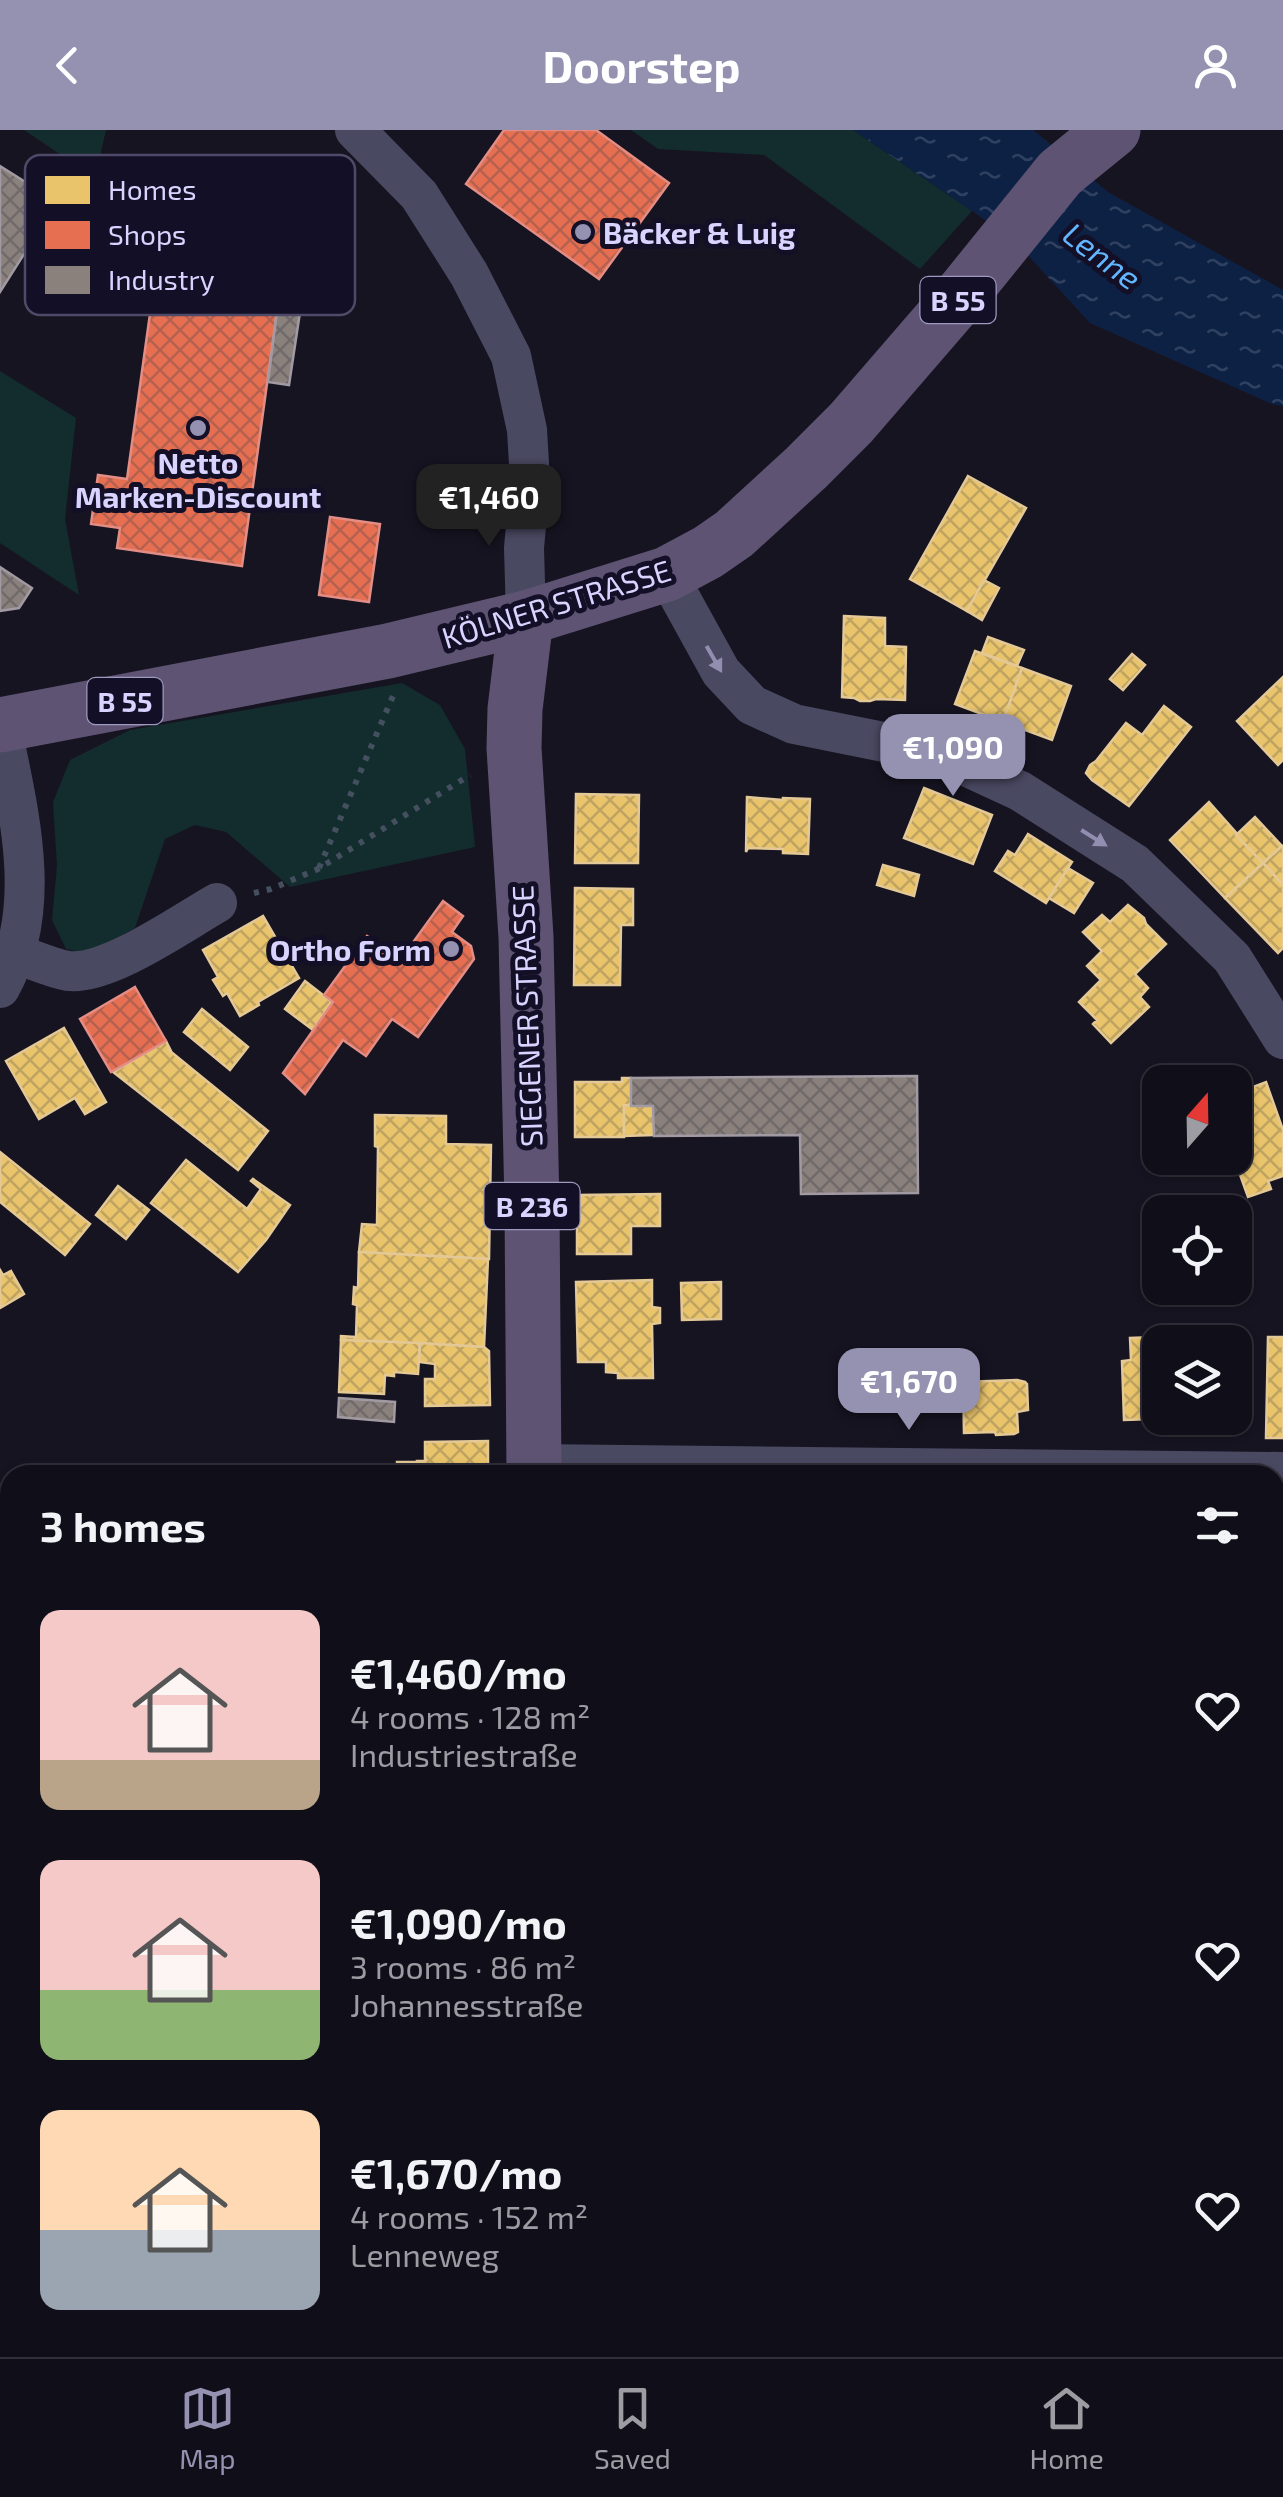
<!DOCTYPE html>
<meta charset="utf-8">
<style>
:root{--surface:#100f19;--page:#191822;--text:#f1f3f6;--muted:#9c9ca2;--line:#302f38;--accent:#9591b1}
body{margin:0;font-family:"Exo 2",sans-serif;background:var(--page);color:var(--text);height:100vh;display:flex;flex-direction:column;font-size:38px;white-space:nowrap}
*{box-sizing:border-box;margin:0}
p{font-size:32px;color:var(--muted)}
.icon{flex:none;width:55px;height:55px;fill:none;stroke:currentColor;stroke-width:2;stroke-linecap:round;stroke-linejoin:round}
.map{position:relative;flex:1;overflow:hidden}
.side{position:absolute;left:0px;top:1335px;width:1285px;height:892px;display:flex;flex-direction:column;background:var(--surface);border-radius:30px 30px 0 0;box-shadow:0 2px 8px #0004,0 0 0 2px var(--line)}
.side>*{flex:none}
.needle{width:65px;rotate:20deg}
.tools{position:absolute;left:1142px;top:935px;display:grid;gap:20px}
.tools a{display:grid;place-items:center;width:110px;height:110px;border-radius:20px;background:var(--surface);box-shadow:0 2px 8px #0004,0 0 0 2px var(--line);font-size:50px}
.price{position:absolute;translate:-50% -85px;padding:0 22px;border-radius:20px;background:var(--accent);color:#fff;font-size:32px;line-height:65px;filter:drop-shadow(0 2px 5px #0008)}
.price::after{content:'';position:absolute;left:50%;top:60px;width:30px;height:22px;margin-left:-15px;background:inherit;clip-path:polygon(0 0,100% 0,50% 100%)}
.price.on{background:#222;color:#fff}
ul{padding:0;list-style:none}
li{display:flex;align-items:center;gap:30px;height:250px;padding:0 40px}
li span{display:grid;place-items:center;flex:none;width:280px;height:200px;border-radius:20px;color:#555}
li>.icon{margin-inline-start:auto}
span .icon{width:120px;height:120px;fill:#fffc;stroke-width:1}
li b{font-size:42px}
h2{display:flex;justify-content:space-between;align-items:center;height:120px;padding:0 40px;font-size:42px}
header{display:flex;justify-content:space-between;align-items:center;height:130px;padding:0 40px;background:var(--accent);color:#fff;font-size:45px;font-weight:700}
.tab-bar{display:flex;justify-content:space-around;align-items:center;height:140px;border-top:2px solid var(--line);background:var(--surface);font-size:28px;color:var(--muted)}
.tab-bar a{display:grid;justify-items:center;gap:5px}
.tab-bar .on{color:var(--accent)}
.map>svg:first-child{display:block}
.green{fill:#132c2d}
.water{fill:url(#water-ripples)}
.homes{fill:url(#homes-cross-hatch);stroke:#e4c997;stroke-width:2.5}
.shops{fill:url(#shops-cross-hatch);stroke:#e38d85;stroke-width:2.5}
.industry{fill:url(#industry-cross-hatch);stroke:#a29aa3;stroke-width:2.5}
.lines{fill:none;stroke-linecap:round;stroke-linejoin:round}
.path{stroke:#44505f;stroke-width:6;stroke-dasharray:5 8;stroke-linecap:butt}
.lane{stroke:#4a4962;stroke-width:20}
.street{stroke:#4a4962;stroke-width:40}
.primary{stroke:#5e5373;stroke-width:55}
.rail{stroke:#43596b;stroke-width:8;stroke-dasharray:15 12;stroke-linecap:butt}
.oneway{fill:#928eb0}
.poi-dot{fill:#9591b1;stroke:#130f26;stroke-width:4}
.labels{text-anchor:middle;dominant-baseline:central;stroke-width:10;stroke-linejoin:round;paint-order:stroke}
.shield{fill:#130f26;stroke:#9e99be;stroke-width:2.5}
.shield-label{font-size:28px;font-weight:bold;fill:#d9d4ff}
.poi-label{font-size:30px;font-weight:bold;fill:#d9d4ff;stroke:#130f26;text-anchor:start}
.street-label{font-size:30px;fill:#d9d4ff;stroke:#130f26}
.water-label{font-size:32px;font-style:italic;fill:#62b6ff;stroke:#130f26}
.key{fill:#130f26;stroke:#4e4a67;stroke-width:2.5}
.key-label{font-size:28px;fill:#d9d4ff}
</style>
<header><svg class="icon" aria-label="back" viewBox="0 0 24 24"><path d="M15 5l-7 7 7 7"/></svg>Doorstep<svg class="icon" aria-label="person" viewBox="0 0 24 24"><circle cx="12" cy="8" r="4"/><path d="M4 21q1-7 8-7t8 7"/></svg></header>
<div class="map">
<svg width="1283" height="2227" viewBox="0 0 1283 2227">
<defs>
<pattern id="water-ripples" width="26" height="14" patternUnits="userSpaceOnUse" patternTransform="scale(2.5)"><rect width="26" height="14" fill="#0d2144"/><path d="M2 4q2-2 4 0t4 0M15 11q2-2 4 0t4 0" fill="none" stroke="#304060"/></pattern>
<pattern id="homes-cross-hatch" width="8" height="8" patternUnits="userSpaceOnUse" patternTransform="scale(2.5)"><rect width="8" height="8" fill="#e9c46a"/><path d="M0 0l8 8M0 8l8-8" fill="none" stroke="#bfa362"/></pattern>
<pattern id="shops-cross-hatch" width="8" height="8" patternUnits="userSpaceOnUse" patternTransform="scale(2.5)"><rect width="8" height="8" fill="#e76f51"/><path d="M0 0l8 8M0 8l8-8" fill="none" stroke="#b56150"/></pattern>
<pattern id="industry-cross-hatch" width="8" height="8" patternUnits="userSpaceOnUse" patternTransform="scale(2.5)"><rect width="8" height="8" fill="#8a817c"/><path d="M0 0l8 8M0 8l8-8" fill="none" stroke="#706a6b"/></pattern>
</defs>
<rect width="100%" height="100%" fill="#161421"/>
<g class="green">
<path d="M24 0H106L95 48Z"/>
<path d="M631 0H853L972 81 920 139 764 25 658 19Z"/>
<path d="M0 241 76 288 65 389 79 465 0 413Z"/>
<path d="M402 553 440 575 465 619 475 717 290 757 226 702 195 695 165 709 135 798 89 824 66 819 52 790 57 736 53 672 70 630 130 600Z"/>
<path d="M271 2218H494L496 2227H277Z"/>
</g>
<path class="water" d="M853 0H1033L1108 62 1283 160V276L1272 274 1090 193 1013 109Z"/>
<g class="homes">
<path d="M968 346 1026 378 967 481 910 449Z"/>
<path d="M984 450 999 458 982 490 967 481Z"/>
<path d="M844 486 885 488V516L906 517 905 570 876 569 870 571H860L854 568 842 567Z"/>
<path d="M988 507 1024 520 1017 536 982 523Z"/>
<path d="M975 521 1022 538 1003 592 955 574Z"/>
<path d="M1132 524 1145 535 1123 560 1110 549Z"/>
<path d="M1022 538 1071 556 1052 610 1003 592Z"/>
<path d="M1283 547V630L1278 635 1237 591Z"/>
<path d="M1164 576 1191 597 1129 676 1092 650 1086 643 1090 635 1096 631 1126 593 1142 605Z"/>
<path d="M924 658 992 685 973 734 904 708Z"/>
<path d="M576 664 639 665 638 733H575Z"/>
<path d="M747 667 783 670V668L810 669 808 724 783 723V719L748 718 746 722Z"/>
<path d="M1209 672 1263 733 1225 768 1170 710Z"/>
<path d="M1255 687 1282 716 1263 733 1236 705Z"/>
<path d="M1028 704 1072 732 1046 773 995 741 1008 721 1015 725Z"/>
<path d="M1282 716 1283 717V755L1263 733Z"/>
<path d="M1263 733 1283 755V818L1278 823 1225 768Z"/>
<path d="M883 735 919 745 914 766 877 755Z"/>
<path d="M1068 738 1093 753 1074 783 1049 768Z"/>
<path d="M575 758 633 759V795H621L620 855H574Z"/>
<path d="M1128 775 1144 788 1146 794 1166 814 1135 844 1148 858 1140 867 1149 877 1111 913 1093 894 1097 890 1079 872 1101 850 1087 836 1102 821 1083 802 1102 785 1110 792Z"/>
<path d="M263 786 299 848 258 872 259 875 240 886 227 863 223 866 213 850 218 847 203 820Z"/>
<path d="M305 851 332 872 313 900 285 879Z"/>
<path d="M202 879 248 917 230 940 184 902Z"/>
<path d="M64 898 106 972 85 984 75 968 39 989 6 931Z"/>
<path d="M166 911 171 921H170L268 1001 238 1040 113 942Z"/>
<path d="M622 948H631V976L624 975V1007H575V952H622Z"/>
<path d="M1266 952 1283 1000V1046L1268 1051 1271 1059 1248 1067 1234 1028 1235 957 1237 963Z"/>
<path d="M624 975 653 976 654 1005 624 1006Z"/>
<path d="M375 985 446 986V1014L491 1015 489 1129 359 1122 362 1094 377 1095 378 1017 375 1016Z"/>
<path d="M0 1022 90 1094 65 1125 0 1072Z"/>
<path d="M186 1030 247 1079 261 1059 251 1051 253 1049 290 1075 266 1110 238 1142 151 1073Z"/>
<path d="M118 1056 149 1080 126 1109 96 1085Z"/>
<path d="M660 1064V1096H631V1124H577V1065Z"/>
<path d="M359 1122 488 1129 484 1217 341 1210V1206L356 1207 357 1175 353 1174 354 1157 358 1158Z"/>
<path d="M0 1140 3 1145 11 1141 24 1164 0 1178Z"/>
<path d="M652 1150V1177L660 1178V1193L652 1194 653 1248H618V1243L606 1242V1232H578L576 1152Z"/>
<path d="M721 1152V1189L682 1190 681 1153Z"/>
<path d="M1182 1206 1224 1207V1212H1160V1288H1185L1124 1290 1122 1231 1131 1230 1130 1208Z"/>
<path d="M1268 1207H1283V1308H1266Z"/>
<path d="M341 1210 420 1213 418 1244 394 1242V1246L385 1245 384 1264 339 1262Z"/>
<path d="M420 1213 484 1217 489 1221 490 1275 425 1276V1249H435V1234L419 1232Z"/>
<path d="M1017 1250 1025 1252 1027 1254 1028 1280 1017 1282 1018 1302 1014 1304 996 1305 995 1302 964 1303 963 1252Z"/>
<path d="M488 1311V1345H417V1331H425V1312Z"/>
<rect x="397" y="1332" width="20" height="13"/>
<path d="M0 1600 10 1616V1637L0 1643Z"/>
<path d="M10 1637V1720L0 1708V1643Z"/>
<path d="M599 2218H661L662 2227H599Z"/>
<path d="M748 2218H806L808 2226 749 2227Z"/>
<path d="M858 2218H885L886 2227H859Z"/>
</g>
<g class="shops">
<path d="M504 0H596L669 53 599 149 466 54Z"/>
<path d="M155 148 279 166 242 436 117 418 120 398 91 394 98 345 127 349Z"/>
<path d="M330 387 380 394 369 472 319 465Z"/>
<path d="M443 771 463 786 452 802 471 816 474 829 418 907 392 889 366 926 343 910 305 964 283 943 333 872 324 865 367 806 401 829Z"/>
<path d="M135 857 166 911 111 942 80 889Z"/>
</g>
<g class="industry">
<path d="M0 36 57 72 0 162Z"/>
<path d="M279 166 302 169 289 255 268 252Z"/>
<path d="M0 437 32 458 19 478 0 481Z"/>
<path d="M917 946 918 1063 801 1064 800 1005 654 1006 653 976H631V948Z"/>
<path d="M339 1268 395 1272 394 1292 338 1287Z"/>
</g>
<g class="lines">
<g class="path">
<path d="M319 738 393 566"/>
<path d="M254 763 271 759 318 739 470 645"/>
</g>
<path class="lane" d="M0 2036 10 2053"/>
<g class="street">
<path d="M355 0 419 65 469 144 511 226 527 300 530 351 524 418 526 488"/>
<path d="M667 444 721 542 752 575 794 594 909 617 966 636 1020 661 1135 734 1232 828 1283 909"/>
<path d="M16 824C32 829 51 838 68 841 107 846 182 793 217 773"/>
<path d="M0 858C45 778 18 679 1 595"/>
<path d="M534 1334 1283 1342"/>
<path d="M1275 1844 1283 1828"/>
<path d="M0 1894 10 1910"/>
<path d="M213 2218 221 2227"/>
<path d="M1087 2227 1092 2218"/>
</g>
<g class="primary">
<path d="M526 488 515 579 514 618 526 807 532 1075 534 1345"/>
<path d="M0 595 388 521 526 488 667 444 708 422 734 404 806 338 851 293 959 168 1060 43 1113 0"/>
<path d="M551 2218V2227"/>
</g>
<g class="rail">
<path d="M0 2103 10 2119"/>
<path d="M0 2156 10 2173"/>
<path d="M38 2218 43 2227"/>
<path d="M69 2218 75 2227"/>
</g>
</g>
<defs><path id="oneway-solid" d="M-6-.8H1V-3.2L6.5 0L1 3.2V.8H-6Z" transform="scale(2.5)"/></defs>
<g class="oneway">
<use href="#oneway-solid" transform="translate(714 529) rotate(60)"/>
<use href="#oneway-solid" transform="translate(1094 708) rotate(32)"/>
</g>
<g class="poi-dot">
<circle cx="583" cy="102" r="10"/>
<circle cx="198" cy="298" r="10"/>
<circle cx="451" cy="819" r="10"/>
</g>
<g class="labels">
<g class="shield">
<rect x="920.5" y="147" width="75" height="46" rx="8"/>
<rect x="87.5" y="548" width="75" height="46" rx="8"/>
<rect x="484.5" y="1053" width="95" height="46" rx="8"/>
</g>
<g class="shield-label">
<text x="958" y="170">B 55</text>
<text x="125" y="571">B 55</text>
<text x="532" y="1076">B 236</text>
</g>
<g class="poi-label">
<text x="603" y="102">Bäcker &amp; Luig</text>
<text x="198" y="332" text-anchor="middle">Netto<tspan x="198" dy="34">Marken-Discount</tspan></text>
<text x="431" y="819" text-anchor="end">Ortho Form</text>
</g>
<g class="street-label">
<text transform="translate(556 473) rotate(-17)">KÖLNER STRASSE</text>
<text transform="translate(526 886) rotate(-92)">SIEGENER STRASSE</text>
</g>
<g class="water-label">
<text transform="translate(1103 125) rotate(37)">Lenne</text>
</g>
</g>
<rect x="25" y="25" width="330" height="160" rx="15" class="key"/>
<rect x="45" y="46" width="45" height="28" fill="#e9c46a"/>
<rect x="45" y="91" width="45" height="28" fill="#e76f51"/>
<rect x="45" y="136" width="45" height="28" fill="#8a817c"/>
<g class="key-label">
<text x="108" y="70">Homes</text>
<text x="108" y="115">Shops</text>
<text x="108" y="160">Industry</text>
</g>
</svg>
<div class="tools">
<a><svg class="needle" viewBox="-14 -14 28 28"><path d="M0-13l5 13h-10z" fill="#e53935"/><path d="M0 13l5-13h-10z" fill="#9c9ca2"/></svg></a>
<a><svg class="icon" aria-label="locate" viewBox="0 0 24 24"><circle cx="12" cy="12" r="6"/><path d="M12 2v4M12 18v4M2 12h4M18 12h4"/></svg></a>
<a><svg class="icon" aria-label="layers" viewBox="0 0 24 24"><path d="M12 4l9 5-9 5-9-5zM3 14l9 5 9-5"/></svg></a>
</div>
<b class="price on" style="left:489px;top:419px">€1,460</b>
<b class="price" style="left:953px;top:669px">€1,090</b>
<b class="price" style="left:909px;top:1303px">€1,670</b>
<section class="side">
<h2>3 homes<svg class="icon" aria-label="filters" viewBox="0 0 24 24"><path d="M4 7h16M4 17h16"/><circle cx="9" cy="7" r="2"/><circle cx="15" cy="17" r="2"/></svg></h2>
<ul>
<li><span style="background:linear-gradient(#f6c9c9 75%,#b9a48a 0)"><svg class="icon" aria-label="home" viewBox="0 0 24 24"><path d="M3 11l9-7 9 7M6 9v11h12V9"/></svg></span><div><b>€1,460/mo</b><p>4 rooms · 128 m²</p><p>Industriestraße</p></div><svg class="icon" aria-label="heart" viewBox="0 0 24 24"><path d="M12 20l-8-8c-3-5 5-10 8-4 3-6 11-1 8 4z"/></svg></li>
<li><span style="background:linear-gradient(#f6c9c9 65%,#8fb573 0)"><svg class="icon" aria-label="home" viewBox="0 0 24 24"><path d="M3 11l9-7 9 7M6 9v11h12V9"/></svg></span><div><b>€1,090/mo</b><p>3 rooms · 86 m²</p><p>Johannesstraße</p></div><svg class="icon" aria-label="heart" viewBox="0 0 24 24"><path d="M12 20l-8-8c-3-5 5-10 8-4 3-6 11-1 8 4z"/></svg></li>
<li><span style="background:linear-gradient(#ffd9b3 60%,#9aa5b1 0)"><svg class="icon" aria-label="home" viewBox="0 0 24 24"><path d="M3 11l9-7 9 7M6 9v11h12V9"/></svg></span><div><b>€1,670/mo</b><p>4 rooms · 152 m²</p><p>Lenneweg</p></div><svg class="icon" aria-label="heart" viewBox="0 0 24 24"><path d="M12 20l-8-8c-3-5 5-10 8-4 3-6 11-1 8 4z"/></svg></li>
</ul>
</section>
</div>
<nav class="tab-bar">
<a class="on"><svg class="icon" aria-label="map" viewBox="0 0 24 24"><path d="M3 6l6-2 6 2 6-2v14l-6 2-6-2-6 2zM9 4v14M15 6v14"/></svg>Map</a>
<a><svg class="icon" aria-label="saved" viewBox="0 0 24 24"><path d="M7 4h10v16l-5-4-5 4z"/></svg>Saved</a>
<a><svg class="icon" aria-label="home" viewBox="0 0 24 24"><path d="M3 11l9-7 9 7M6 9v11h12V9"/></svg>Home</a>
</nav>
